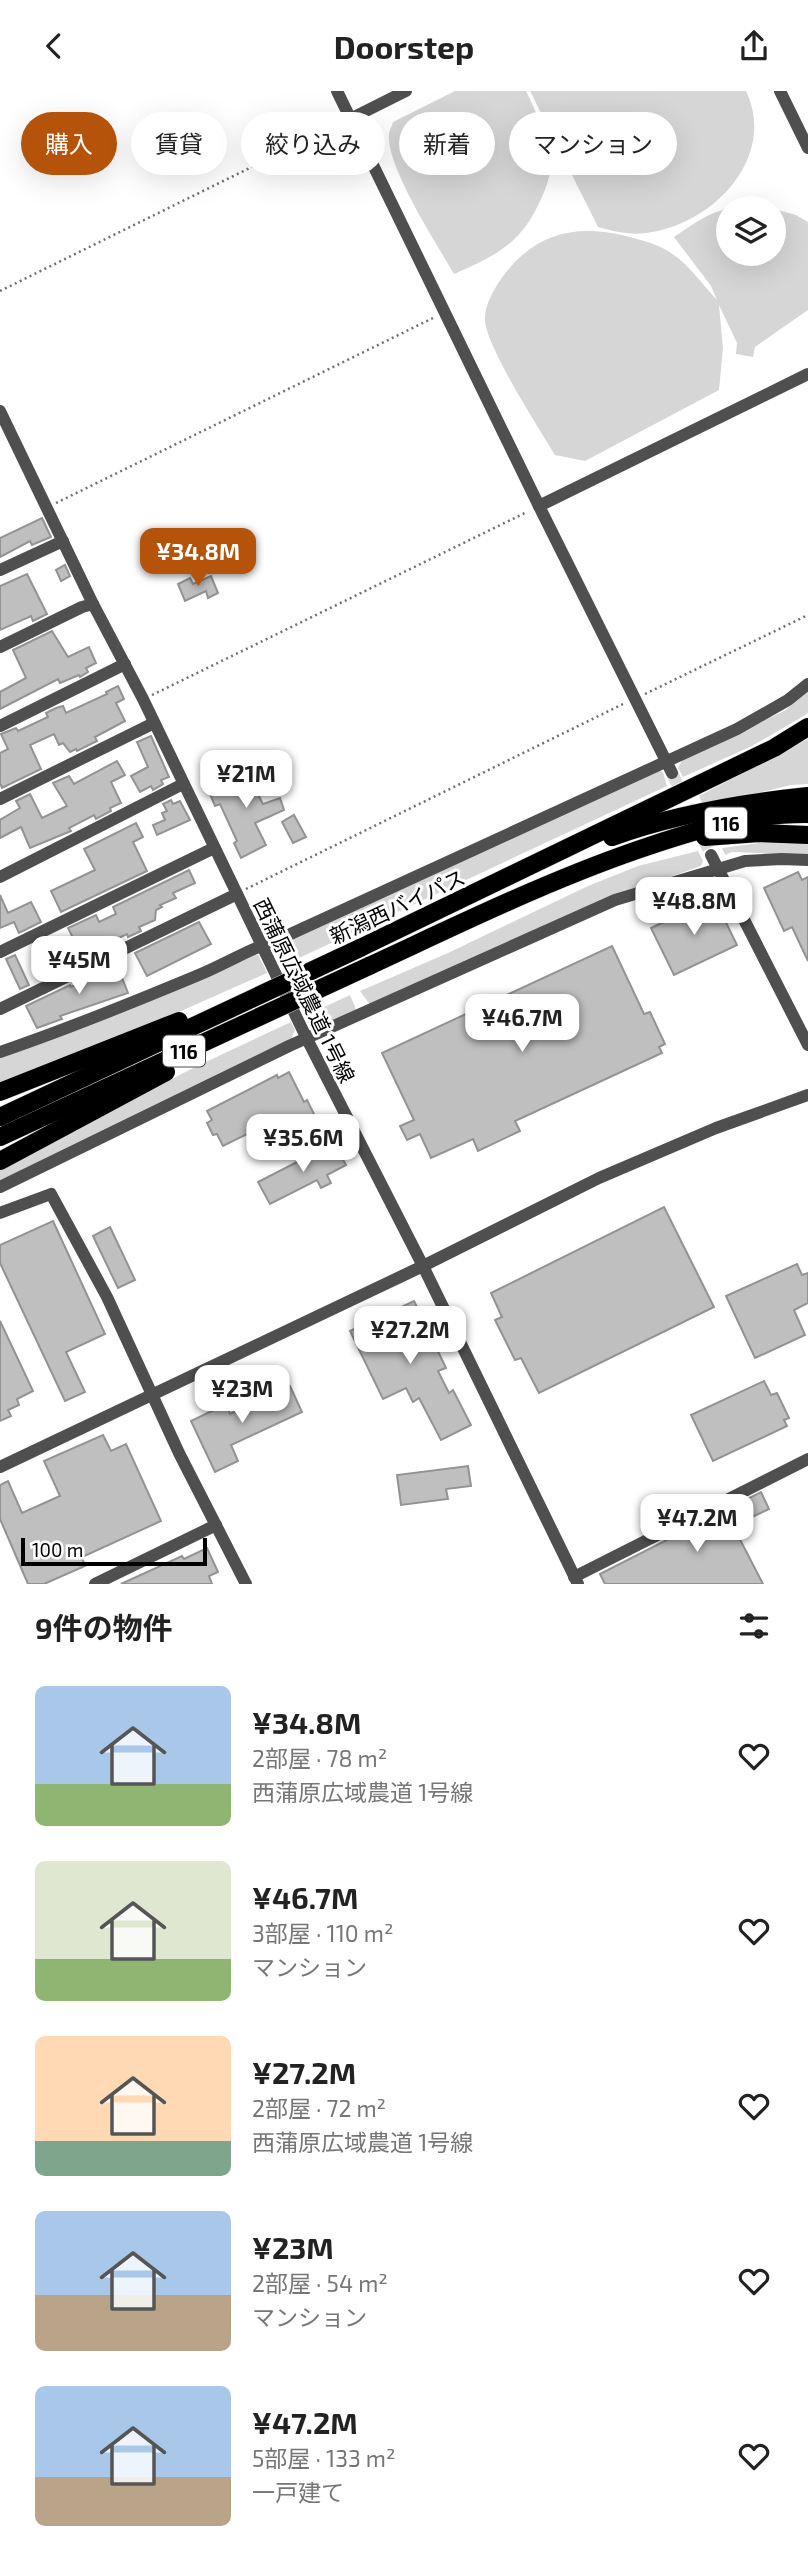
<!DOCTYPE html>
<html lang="ja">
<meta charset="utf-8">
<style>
:root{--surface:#fff;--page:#f2f2f2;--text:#222;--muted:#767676;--accent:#b45309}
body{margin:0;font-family:"Exo 2","Noto Sans JP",sans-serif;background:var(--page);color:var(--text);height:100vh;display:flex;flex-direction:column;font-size:26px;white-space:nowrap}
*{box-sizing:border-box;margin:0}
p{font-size:23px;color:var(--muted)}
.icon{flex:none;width:38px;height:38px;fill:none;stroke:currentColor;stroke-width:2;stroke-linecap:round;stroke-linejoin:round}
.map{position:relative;height:1493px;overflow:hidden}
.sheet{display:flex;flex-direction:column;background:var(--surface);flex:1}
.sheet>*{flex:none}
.top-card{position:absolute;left:21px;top:21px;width:766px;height:63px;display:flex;gap:14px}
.fabs{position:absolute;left:716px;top:105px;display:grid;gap:14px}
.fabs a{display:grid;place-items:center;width:70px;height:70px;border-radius:50%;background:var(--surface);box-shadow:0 7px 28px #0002;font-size:35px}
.scale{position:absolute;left:21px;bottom:18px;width:186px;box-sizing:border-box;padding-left:7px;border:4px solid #000;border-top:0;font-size:19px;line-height:24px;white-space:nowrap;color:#000;-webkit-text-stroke:5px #fff;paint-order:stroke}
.price{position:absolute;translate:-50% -60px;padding:0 16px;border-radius:14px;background:#fff;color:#222;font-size:23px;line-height:46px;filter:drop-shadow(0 2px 4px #0008)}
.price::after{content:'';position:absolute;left:50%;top:42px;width:21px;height:16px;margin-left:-10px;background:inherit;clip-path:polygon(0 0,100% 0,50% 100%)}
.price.selected{background:var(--accent);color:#fff}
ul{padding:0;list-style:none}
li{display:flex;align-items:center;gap:21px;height:175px;padding:0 35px}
li span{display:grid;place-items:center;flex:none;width:196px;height:140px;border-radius:10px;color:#555}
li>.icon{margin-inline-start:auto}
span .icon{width:84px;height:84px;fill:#fffc;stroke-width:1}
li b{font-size:30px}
h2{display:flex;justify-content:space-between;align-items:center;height:84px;padding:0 35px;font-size:30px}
.tag{padding:0 24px;border-radius:32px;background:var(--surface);box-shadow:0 7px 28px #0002;font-size:24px;line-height:63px}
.tag.selected{background:var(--accent);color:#fff}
header{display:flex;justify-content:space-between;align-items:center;height:91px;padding:0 35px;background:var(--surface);font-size:32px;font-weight:700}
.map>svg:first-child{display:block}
.green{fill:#d6d6d6}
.building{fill:#bfbfbf;stroke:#939393;stroke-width:2}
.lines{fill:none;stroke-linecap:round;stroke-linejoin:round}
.minor-tunnel{stroke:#d9d9d9;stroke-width:12;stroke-dasharray:12 6;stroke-linecap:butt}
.highway-casing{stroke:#dbdbdb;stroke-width:19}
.path{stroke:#717171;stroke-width:2.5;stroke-dasharray:2 3.5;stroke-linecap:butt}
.minor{stroke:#4f4f4f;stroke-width:12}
.highway{stroke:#000;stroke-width:18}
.highway-bridge-casing{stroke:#dbdbdb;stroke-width:19;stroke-linecap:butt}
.highway-bridge{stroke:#000;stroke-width:18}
.labels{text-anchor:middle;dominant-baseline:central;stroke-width:6;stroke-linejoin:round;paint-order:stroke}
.shield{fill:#fff;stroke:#4c4c4c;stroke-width:2}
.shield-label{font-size:19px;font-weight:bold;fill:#000}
.street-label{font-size:21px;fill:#000;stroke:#fff}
</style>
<header><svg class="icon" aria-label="back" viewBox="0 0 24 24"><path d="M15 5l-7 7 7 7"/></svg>Doorstep<svg class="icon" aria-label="share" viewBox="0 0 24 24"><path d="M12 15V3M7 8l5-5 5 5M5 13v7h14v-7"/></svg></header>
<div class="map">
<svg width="808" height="1493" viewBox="0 0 808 1493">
<rect width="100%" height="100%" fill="#fff"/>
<g class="green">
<path d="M455 0H526C534 16 551 54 551 71 551 84 546 97 541 108 521 153 497 164 454 183 437 153 385 74 389 42 390 38 392 35 393 31Z"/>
<path d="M530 0H746C777 65 715 131 652 141 633 145 616 141 598 136Z"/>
<path d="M753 114 772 117H728V163H774V118L796 124 808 131V219L755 256 753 266 736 263 737 252 719 214 723 257 719 299 585 370 555 364C540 339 483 251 485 227 485 214 494 198 501 188 532 144 572 133 622 144 637 148 655 152 668 160 688 172 701 192 717 209L711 195 674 146C705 125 715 117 753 114Z"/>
<path d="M808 601V622L802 626 752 655 683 686 678 677 683 668 784 620Z"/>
<path d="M808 648V693L791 694 704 715 699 705Z"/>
<path d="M658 679 663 681 667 695 284 874 279 864 285 852Z"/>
<path d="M774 750 808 753V764L732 761 725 764 722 757Z"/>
<path d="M698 760 703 770 701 775 617 804 371 915 360 900 448 862 588 795 638 775Z"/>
<path d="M250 864H258L267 882 129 943 0 995V967L226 878Z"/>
<path d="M350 904 356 918C347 931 328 935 313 935L307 924Z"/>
<path d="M291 931 295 939 291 949 0 1090V1078L195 976Z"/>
</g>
<g class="building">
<path d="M42 427 51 446 32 454 30 450 0 466V447Z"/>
<path d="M65 474 70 485 61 490 56 479Z"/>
<path d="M27 483 47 523 33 530 31 525 0 539V495Z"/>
<path d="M211 485 218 502 208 507 206 500 185 510 178 493 190 487 193 493Z"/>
<path d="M52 540 68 566 89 556 96 572 86 577 88 581 80 586 79 584 60 592 58 588 0 618V601L26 587 13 559Z"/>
<path d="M118 595 124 608 116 612 125 630 95 646 97 650 77 660 76 658 70 661 63 652 59 654 54 643 30 654 41 678 2 697 0 692V662L8 658 1 643 16 637 18 640 48 626 46 622 56 617 63 615 66 622 107 603 106 601Z"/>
<path d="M151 645 169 686 161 689 163 693 153 699 151 695 140 701 131 685 148 676 137 651Z"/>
<path d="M117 670 125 684 111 691 121 712 110 717 111 720 96 728 94 724 69 737 71 740 30 757 21 736 0 747V729L20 717 16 710 30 703 42 727 67 715 53 692 69 685 74 693Z"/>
<path d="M263 676 269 689 254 696 263 713 280 707 284 719 255 732 266 754 241 767 234 752 237 750 220 713 215 715 210 703 226 696 225 694Z"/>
<path d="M171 709 173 713 180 710 190 729 157 744 153 734 165 729 162 722 167 720 163 713Z"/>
<path d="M294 724 306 746 293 752 282 731Z"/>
<path d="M136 732 143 746 133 751 147 780 61 821 51 800 95 779 84 758Z"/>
<path d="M189 779 195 792 173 802 176 807 160 814 162 816 156 819 155 829 139 836 141 840 128 846 127 843 103 854 105 857 71 871 72 873 52 883 38 852 47 848 54 862 76 853 68 837 96 824 99 831 116 823 113 816Z"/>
<path d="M798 781 802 789 808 786V870L792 836 784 840 764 797Z"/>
<path d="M0 804 8 822 31 811 41 831 19 842 14 831 0 837Z"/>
<path d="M714 807 737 854 674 884 651 837Z"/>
<path d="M199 831 211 853 147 885 135 862Z"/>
<path d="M612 855 644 923 650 921 665 953 659 956 662 962 515 1030 520 1040 478 1060 473 1048 431 1067 420 1043 407 1049 400 1035 414 1029 382 962Z"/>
<path d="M15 864 29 894 20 898 6 868Z"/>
<path d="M116 872 128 902 60 925 62 928 37 937 26 915 70 894 71 896 88 888 87 886Z"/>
<path d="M289 981 304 1011 307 1009 317 1029 259 1058 251 1041 223 1055 217 1043 213 1044 207 1032 212 1029 207 1020 277 984 278 987Z"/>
<path d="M334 1052 346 1074 327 1084 331 1092 321 1097 317 1089 270 1113 258 1091Z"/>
<path d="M664 1116 714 1216 539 1302 521 1267 515 1269 495 1229 502 1226 491 1202Z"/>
<path d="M53 1130 105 1243 66 1261 85 1301 65 1310 0 1172V1154Z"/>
<path d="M110 1136 135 1189 118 1197 93 1145Z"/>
<path d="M797 1173 802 1184 808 1182V1212L794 1219 805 1244 755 1267 726 1205Z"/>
<path d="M414 1210 446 1277 438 1280 449 1302 453 1299 471 1334 441 1349 419 1307 413 1311 406 1297 383 1308 350 1240Z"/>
<path d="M0 1230 33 1300 17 1308 19 1314 8 1319 11 1325 0 1330Z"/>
<path d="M764 1290 771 1304 777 1302 789 1327 784 1329 787 1335 713 1370 691 1324Z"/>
<path d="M290 1295 302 1321 231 1354 238 1370 215 1381 191 1330 226 1313 230 1323Z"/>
<path d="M103 1344 111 1360 126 1353 161 1430 82 1466 85 1475 44 1493H28L0 1428V1394L8 1390 22 1422 60 1405 44 1370Z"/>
<path d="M468 1375 471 1395 446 1398 448 1408 401 1414 397 1384Z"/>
<path d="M761 1401 769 1418 733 1435 763 1493H605L600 1483Z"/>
<path d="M207 1457 218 1481 209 1485 212 1493H121L182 1465 184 1468Z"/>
</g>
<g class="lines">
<path class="minor-tunnel" d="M672 682 711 764"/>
<defs>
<g id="highway">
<path d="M612 746C675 723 741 712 808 705"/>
<path d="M705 746 759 742 808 744"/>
<path d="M360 857 774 657 808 636"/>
<path d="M369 875C462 832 555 786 652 754 703 737 754 722 808 723"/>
</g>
</defs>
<use href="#highway" class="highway-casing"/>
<g class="path">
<path d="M0 200 341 32"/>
<path d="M56 412 433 227"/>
<path d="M645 603 808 524"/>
<path d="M152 604 527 421"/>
<path d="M246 798 623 613"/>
</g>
<g class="minor">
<path d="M337 0 539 415 672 682"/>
<path d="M780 0 808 57"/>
<path d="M350 28 406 0"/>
<path d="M0 320 93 513 143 608 307 948 423 1175 578 1493"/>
<path d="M539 415 808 283"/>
<path d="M0 479 63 450"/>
<path d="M0 556 82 516 93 513"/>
<path d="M0 635 125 573"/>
<path d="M0 708 154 632"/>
<path d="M711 764 808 954"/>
<path d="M0 786 183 693"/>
<path d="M0 861 214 757"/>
<path d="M0 918 237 803"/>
<path d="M0 961C68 938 134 911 201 883 229 871 255 855 284 846L737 638 788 609 808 593"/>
<path d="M0 1096 289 955 615 809 745 770 782 768 808 769"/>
<path d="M0 1122 51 1103 107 1206 179 1362 246 1493"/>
<path d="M0 1376 423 1175 599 1087 716 1037 808 1004"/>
<path d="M574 1486 808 1368"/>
<path d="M95 1493 216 1434"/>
</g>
<use href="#highway" class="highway"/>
<defs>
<g id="highway-bridge">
<path d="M0 1001 179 930"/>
<path d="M0 1026 360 857"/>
<path d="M0 1046 369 875"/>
<path d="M0 1070 166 981"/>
</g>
</defs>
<use href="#highway-bridge" class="highway-bridge-casing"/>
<use href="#highway-bridge" class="highway-bridge"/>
</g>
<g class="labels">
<g class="shield">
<rect x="705" y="716.5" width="42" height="31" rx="5"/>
<rect x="163" y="944.5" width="42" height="31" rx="5"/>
</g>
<g class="shield-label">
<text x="726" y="732">116</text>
<text x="184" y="960">116</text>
</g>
<g class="street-label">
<text transform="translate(397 815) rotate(-25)">新潟西バイパス</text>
<text transform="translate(305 899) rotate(64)">西蒲原広域農道 1号線</text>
</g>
</g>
</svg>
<div class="fabs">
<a><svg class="icon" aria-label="layers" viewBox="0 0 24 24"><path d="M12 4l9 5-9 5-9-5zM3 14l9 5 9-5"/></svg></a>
</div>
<div class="scale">100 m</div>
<b class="price selected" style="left:198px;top:497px">¥34.8M</b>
<b class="price" style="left:246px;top:719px">¥21M</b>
<b class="price" style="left:694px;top:846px">¥48.8M</b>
<b class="price" style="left:79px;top:905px">¥45M</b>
<b class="price" style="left:522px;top:963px">¥46.7M</b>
<b class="price" style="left:303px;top:1083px">¥35.6M</b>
<b class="price" style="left:410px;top:1275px">¥27.2M</b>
<b class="price" style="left:242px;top:1334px">¥23M</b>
<b class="price" style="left:697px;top:1463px">¥47.2M</b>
<div class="top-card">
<a class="tag selected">購入</a>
<a class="tag">賃貸</a>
<a class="tag">絞り込み</a>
<a class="tag">新着</a>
<a class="tag">マンション</a>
</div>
</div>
<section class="sheet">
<h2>9件の物件<svg class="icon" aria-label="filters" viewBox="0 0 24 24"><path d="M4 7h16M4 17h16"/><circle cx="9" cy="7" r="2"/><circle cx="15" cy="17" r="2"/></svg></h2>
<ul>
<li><span style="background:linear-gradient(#a9c7e8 70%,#8fb573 0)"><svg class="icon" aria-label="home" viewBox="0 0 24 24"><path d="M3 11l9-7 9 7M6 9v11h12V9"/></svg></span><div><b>¥34.8M</b><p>2部屋 · 78 m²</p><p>西蒲原広域農道 1号線</p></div><svg class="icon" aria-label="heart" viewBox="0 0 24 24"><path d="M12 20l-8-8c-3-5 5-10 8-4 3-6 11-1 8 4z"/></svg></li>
<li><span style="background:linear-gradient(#dfe7d0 70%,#8fb573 0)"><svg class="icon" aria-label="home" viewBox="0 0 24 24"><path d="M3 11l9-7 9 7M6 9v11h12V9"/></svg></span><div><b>¥46.7M</b><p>3部屋 · 110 m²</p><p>マンション</p></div><svg class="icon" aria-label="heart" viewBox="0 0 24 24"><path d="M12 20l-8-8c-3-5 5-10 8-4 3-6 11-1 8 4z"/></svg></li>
<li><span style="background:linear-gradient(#ffd9b3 75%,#7fa58c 0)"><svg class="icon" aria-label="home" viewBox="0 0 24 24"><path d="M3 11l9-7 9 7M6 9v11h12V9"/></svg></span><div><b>¥27.2M</b><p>2部屋 · 72 m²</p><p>西蒲原広域農道 1号線</p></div><svg class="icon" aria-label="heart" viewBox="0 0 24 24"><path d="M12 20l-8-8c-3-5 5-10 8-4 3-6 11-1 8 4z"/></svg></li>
<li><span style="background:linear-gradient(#a9c7e8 60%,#b9a48a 0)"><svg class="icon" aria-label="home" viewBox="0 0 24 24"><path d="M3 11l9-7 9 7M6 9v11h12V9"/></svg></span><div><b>¥23M</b><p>2部屋 · 54 m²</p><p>マンション</p></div><svg class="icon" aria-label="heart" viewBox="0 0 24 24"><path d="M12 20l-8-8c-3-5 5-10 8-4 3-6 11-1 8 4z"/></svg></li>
<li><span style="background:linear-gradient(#a9c7e8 65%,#b9a48a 0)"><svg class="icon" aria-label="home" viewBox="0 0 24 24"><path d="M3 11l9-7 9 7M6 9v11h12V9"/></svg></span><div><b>¥47.2M</b><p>5部屋 · 133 m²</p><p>一戸建て</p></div><svg class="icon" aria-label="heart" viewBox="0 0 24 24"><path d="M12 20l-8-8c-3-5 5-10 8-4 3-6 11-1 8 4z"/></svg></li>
</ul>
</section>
